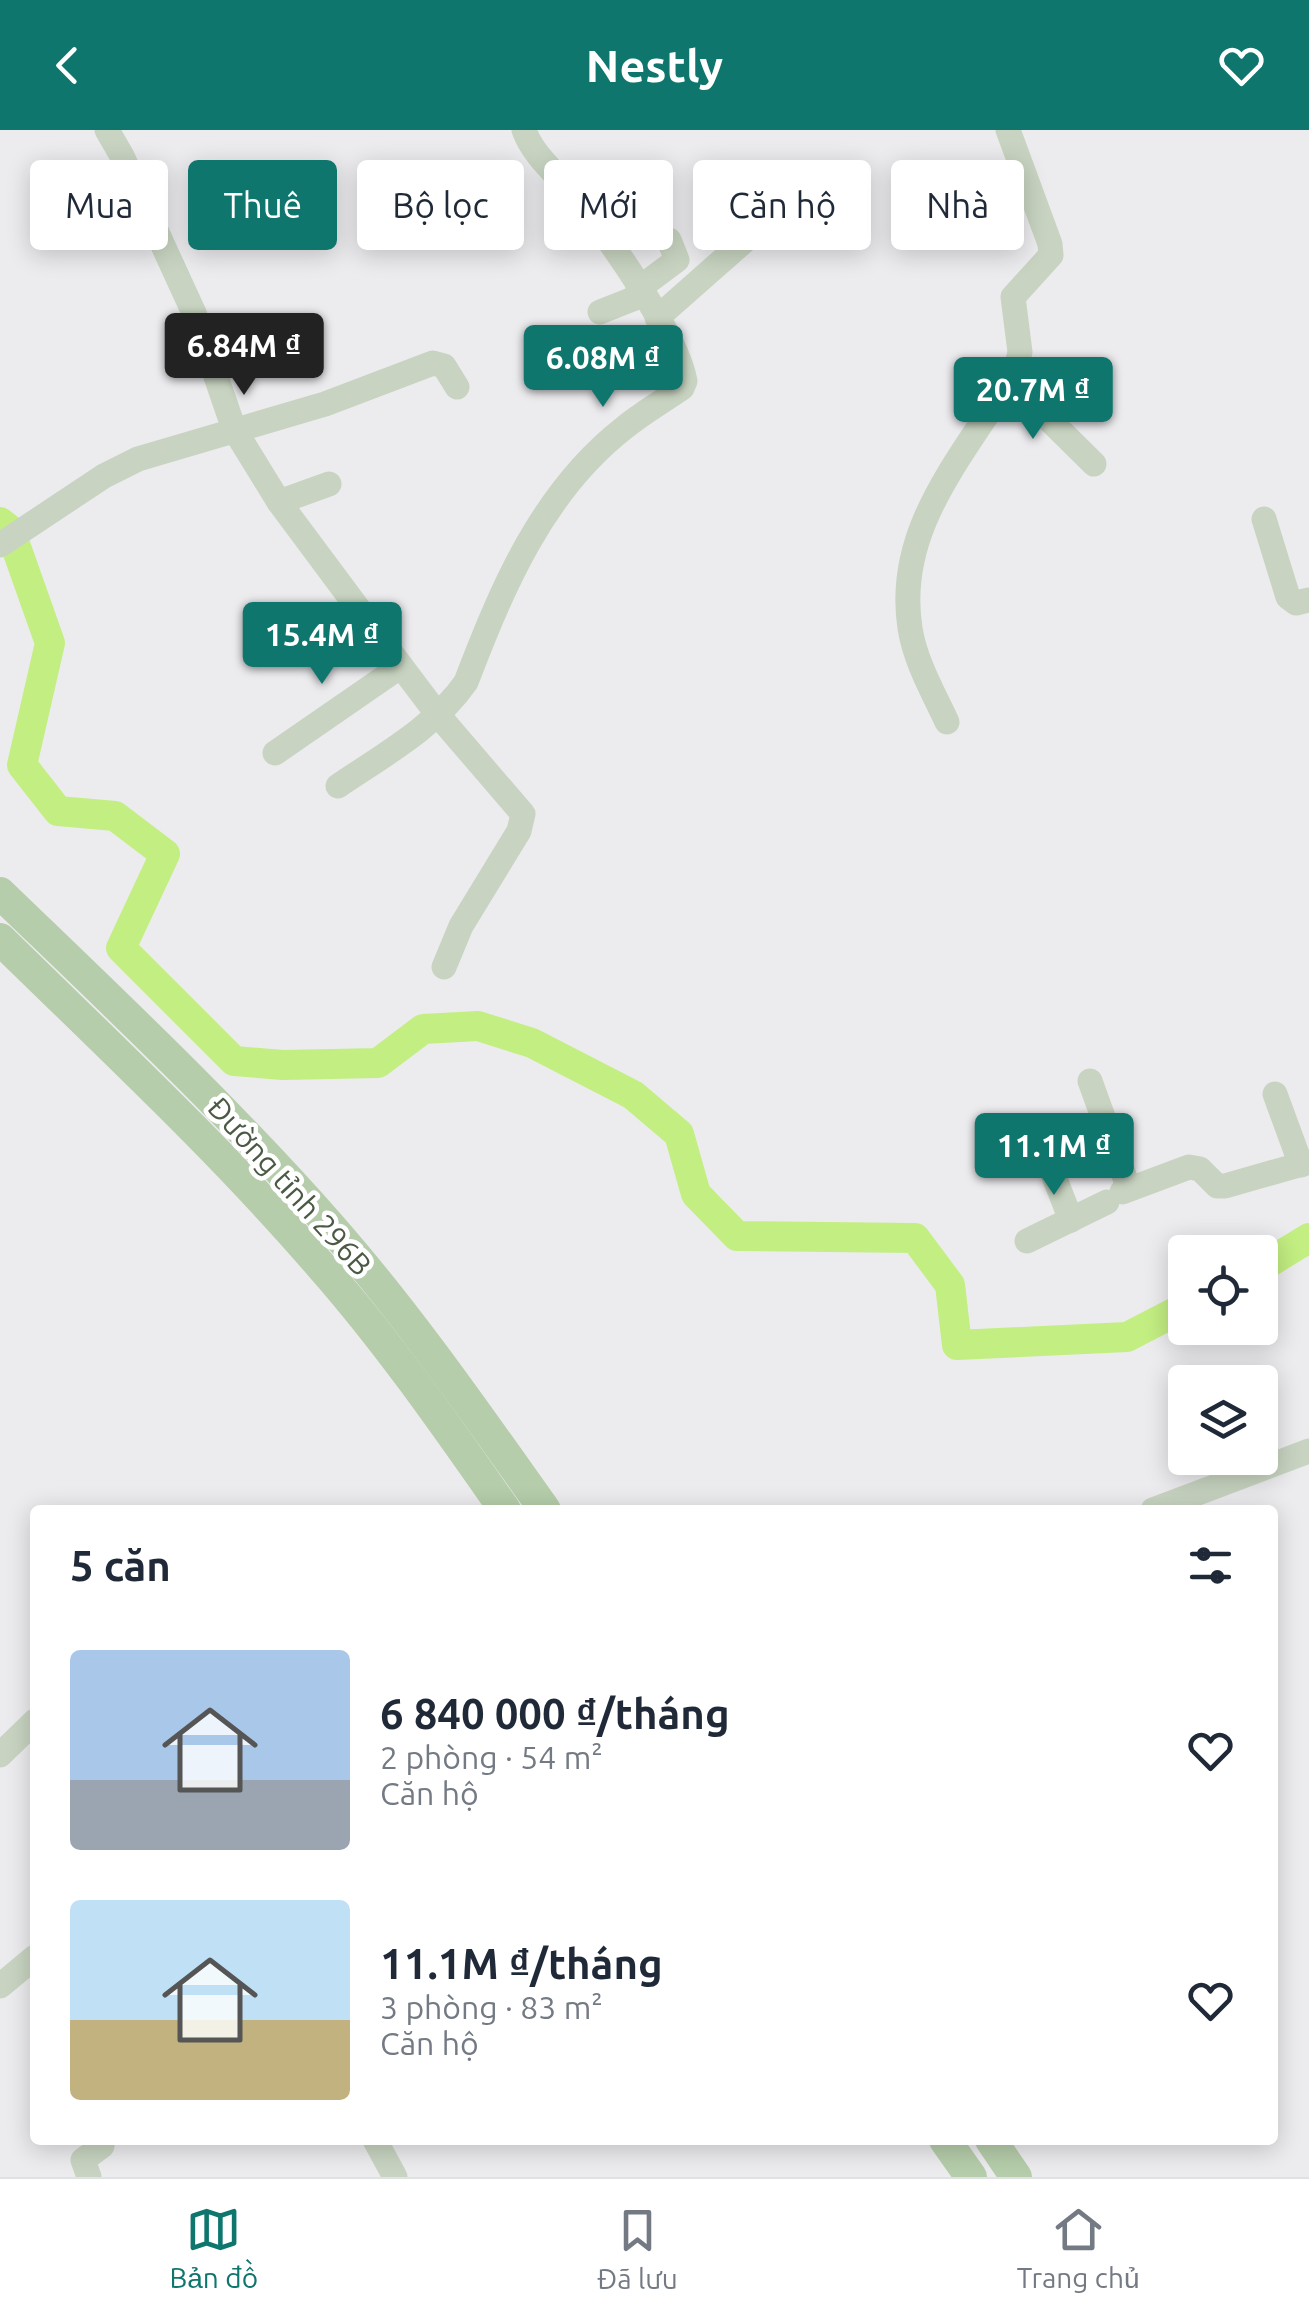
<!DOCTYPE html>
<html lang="vi">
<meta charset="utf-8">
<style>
:root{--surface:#fff;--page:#f2f2f3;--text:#1f2937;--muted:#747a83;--line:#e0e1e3;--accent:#0f766e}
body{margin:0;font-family:Ubuntu,sans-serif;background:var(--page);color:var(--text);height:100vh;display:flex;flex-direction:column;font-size:38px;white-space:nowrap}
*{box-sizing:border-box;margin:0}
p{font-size:32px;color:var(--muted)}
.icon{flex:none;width:55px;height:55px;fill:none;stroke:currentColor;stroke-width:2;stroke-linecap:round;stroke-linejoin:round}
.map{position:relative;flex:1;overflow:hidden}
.side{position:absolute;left:30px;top:1375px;width:1248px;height:640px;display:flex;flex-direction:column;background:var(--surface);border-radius:10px;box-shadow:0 5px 25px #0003}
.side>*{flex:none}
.banner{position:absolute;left:30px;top:30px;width:1250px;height:90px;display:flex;gap:20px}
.buttons{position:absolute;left:1168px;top:1105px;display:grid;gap:20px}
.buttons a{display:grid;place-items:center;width:110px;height:110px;border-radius:10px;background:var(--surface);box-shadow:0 5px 25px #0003;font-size:50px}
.price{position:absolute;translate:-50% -85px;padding:0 22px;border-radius:10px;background:var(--accent);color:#fff;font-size:32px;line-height:65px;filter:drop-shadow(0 2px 5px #0008)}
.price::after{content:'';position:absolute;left:50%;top:60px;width:30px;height:22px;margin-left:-15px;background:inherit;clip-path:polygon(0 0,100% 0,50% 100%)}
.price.current{background:#222;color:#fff}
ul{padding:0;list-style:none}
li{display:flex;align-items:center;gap:30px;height:250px;padding:0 40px}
li span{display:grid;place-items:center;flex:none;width:280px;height:200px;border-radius:10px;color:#555}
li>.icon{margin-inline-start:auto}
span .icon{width:120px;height:120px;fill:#fffc;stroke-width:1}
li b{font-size:42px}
h2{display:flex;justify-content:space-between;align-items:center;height:120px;padding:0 40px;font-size:42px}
.chip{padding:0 35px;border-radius:10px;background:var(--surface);box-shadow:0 5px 25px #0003;font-size:35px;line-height:90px}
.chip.current{background:var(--accent);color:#fff}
header{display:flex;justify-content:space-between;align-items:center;height:130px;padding:0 40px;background:var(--accent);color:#fff;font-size:45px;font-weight:700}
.dock{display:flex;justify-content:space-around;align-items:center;height:140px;border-top:2px solid var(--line);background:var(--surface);font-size:28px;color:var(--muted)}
.dock a{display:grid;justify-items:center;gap:5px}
.dock .current{color:var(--accent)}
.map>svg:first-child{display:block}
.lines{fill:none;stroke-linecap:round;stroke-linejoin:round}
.river{stroke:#c3ee82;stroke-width:30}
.minor{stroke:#c8d4c1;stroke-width:25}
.major{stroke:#b5cdaa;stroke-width:32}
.labels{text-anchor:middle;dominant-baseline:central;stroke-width:9;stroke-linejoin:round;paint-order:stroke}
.street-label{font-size:30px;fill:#4b5a44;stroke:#fff}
</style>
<header><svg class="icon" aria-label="back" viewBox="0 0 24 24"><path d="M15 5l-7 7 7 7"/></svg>Nestly<svg class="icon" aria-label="heart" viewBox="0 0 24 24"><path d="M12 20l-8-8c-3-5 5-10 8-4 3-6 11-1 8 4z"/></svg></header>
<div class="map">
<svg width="1309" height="2047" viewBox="0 0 1309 2047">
<rect width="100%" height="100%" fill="#ececef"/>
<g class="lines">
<g class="river">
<path d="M0 392 10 400 50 513 22 635 58 681 115 686 165 724 121 818 234 931 283 935 378 933 423 899 478 896 532 913 633 965 679 1004 696 1064 737 1106 915 1108 950 1155 957 1215 1127 1207 1185 1177"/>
<path d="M1260 1138 1309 1108"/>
</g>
<g class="minor">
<path d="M107 0 122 26 194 183 234 299 279 372 401 536 438 585 523 684 519 701 461 796 444 837"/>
<path d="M638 159 677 130 669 110"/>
<path d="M600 182 643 165"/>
<path d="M657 188 793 68"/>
<path d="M1010 251 1094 334"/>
<path d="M279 372 329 354"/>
<path d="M1264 389 1288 467 1296 473 1309 470"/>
<path d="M0 415 104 346 138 329 325 274 433 233 444 236 457 257"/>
<path d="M947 592C933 562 915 531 910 498 894 395 968 322 1016 239L1020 222 1013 167 1051 125 1050 114 1008 0"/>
<path d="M275 623 401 536"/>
<path d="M338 656C382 626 435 597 466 552 502 458 542 362 624 298 642 283 663 271 682 258L685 251C676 202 608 107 576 67 559 46 533 26 524 0"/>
<path d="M1090 951 1129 1059"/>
<path d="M1275 964 1301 1035"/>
<path d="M1047 999 1046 1026 1071 1090"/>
<path d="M1122 1062 1189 1037 1200 1039 1217 1056H1225L1309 1032"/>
<path d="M1027 1111 1107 1072"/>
<path d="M1153 1380 1309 1321"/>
<path d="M0 1625 35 1591"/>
<path d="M0 1856 35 1827"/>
<path d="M375 2010 395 2047"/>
<path d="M89 2047 83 2030 102 2016"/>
</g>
<g class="major">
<path d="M0 763C113 872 227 979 330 1096 409 1186 476 1283 545 1380"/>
<path d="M0 809C109 916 221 1020 321 1136 388 1212 447 1297 505 1380"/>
<path d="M945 2010 971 2047"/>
<path d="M991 2010 1016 2047"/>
</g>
</g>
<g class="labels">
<g class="street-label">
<text transform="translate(290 1056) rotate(48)">Đường tỉnh 296B</text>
</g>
</g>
</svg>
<div class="buttons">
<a><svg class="icon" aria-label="locate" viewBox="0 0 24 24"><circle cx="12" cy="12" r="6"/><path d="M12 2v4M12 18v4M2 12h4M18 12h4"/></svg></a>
<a><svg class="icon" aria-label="layers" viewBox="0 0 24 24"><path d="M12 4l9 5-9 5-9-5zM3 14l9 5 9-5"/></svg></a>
</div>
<b class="price current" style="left:244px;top:268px">6.84M ₫</b>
<b class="price" style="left:603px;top:280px">6.08M ₫</b>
<b class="price" style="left:1033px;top:312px">20.7M ₫</b>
<b class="price" style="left:322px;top:557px">15.4M ₫</b>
<b class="price" style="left:1054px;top:1068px">11.1M ₫</b>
<div class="banner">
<a class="chip">Mua</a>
<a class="chip current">Thuê</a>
<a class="chip">Bộ lọc</a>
<a class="chip">Mới</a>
<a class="chip">Căn hộ</a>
<a class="chip">Nhà</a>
</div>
<section class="side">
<h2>5 căn<svg class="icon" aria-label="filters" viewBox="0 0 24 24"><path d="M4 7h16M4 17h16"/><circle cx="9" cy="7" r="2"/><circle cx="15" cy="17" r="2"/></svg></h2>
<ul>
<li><span style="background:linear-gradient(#a9c7e8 65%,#9aa5b1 0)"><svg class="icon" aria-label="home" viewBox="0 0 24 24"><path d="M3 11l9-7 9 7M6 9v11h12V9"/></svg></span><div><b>6 840 000 ₫/tháng</b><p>2 phòng · 54 m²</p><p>Căn hộ</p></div><svg class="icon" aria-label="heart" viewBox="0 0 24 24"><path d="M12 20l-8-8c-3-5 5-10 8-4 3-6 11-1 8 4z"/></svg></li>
<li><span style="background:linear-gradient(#bfe0f5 60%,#c2b280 0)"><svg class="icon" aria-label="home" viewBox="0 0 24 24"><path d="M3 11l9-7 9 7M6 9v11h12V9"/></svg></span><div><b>11.1M ₫/tháng</b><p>3 phòng · 83 m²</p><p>Căn hộ</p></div><svg class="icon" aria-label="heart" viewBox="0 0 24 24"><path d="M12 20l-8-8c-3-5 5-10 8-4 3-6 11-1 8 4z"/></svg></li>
</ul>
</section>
</div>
<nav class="dock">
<a class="current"><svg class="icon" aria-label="map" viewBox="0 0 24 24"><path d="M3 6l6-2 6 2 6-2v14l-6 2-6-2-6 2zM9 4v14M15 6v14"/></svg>Bản đồ</a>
<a><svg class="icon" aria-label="saved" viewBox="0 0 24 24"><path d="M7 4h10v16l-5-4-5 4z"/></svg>Đã lưu</a>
<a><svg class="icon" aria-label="home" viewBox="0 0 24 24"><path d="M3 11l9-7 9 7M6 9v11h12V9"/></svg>Trang chủ</a>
</nav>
